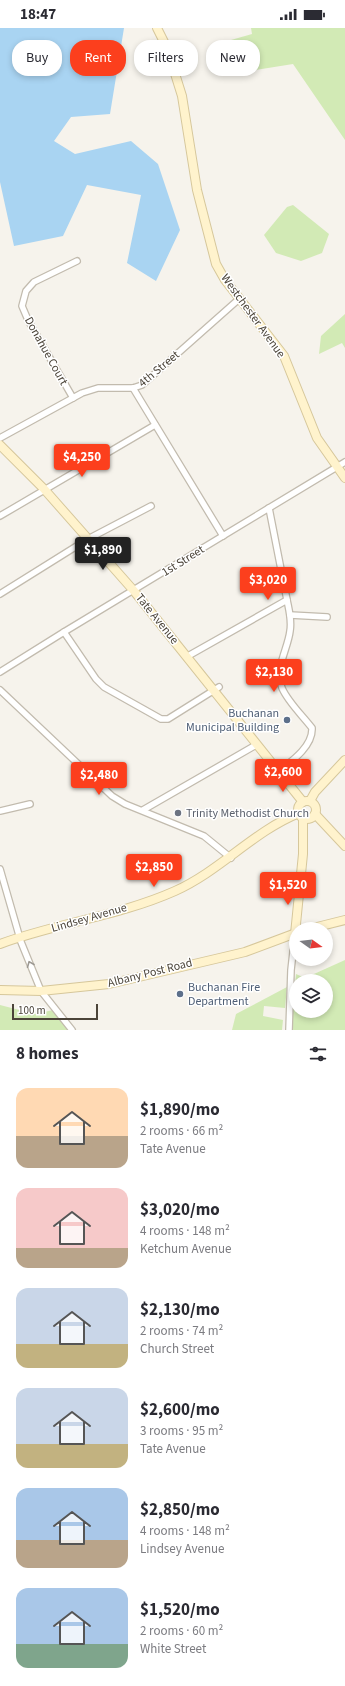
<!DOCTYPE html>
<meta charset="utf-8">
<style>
:root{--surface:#fff;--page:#f2f2f3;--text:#2b2b33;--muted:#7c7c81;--accent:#fc3f1d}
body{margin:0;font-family:"Source Sans 3",sans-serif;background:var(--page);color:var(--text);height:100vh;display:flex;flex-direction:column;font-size:15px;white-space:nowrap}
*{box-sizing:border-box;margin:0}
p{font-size:13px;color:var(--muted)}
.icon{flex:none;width:22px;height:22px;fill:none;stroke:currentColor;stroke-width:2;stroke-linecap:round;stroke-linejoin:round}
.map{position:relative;height:1002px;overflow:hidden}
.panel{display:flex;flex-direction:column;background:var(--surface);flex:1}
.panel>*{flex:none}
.hud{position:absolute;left:12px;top:12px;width:321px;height:36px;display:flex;gap:8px}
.needle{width:26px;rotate:104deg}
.tools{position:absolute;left:289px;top:894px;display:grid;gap:8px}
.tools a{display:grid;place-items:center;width:44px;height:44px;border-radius:50%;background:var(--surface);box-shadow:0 2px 6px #0003;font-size:20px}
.scale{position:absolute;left:12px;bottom:10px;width:86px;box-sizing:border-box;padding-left:4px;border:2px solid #4b4439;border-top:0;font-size:11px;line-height:14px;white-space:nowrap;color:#4b4439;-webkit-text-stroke:3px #fff;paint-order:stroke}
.price{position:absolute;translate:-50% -34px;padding:0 9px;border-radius:4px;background:var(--accent);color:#fff;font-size:13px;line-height:26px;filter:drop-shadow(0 1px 2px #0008)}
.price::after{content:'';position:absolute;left:50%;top:24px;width:12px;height:9px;margin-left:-6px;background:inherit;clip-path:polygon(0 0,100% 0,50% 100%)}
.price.active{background:#222;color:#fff}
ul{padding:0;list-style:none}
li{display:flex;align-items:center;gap:12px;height:100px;padding:0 16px}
li span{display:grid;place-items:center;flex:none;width:112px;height:80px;border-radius:12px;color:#555}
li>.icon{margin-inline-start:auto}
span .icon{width:48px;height:48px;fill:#fffc;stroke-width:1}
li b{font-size:17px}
h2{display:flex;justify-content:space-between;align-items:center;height:48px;padding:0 16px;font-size:17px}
.chip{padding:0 14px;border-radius:16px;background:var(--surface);box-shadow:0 2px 6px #0003;font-size:14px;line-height:36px}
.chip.active{background:var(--accent);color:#fff}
.status{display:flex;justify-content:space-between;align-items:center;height:28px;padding:0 20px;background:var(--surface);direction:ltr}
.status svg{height:11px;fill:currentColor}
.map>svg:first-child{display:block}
.green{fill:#d2eab5;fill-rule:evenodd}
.water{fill:#a9d4f2}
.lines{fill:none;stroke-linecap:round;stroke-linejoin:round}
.street-casing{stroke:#c2bbae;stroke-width:8}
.secondary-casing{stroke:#d6c79b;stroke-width:10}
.street{stroke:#fff;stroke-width:5.5}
.secondary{stroke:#fff3cd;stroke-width:8}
.oneway{stroke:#9c9892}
.service-dot{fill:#5c6f8a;stroke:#fff;stroke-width:1.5}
.worship-dot{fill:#6b7280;stroke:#fff;stroke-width:1.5}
.labels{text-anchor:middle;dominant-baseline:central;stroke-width:3;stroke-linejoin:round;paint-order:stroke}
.street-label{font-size:12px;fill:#4b4439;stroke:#fff}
.service-label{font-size:12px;fill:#4e5e75;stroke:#fff;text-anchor:end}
.worship-label{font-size:12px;fill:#5b616d;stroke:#fff;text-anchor:start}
</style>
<div class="status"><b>18:47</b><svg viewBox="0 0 49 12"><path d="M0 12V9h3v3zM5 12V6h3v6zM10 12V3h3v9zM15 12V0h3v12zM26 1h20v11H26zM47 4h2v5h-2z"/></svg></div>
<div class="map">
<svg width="345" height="1002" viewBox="0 0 345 1002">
<rect width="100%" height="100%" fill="#f6f3ec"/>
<g class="green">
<path d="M251 0H345V112L293 36 230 46 231 12 252 6Z"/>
<path d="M293 177 329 206 322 225 301 233 276 225 264 207 287 179Z"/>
<path d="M345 286V320L342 315 319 326 321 308Z"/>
<path d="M345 932V1002H291L296 946 305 950ZM296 953H326V983H296Z"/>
<path d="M287 959 285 980 264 978 263 988 283 992 282 1002H232L236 986Z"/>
<path d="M0 977 35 986 53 982 68 1002H0Z"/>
</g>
<path class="water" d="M0 0H124L110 86 71 89 54 113 75 126 131 113 158 136 180 202 156 253 127 235 141 167 87 157 63 208 14 218 0 154Z"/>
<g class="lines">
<defs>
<g id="street">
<path d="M133 360 223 508"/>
<path d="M73 370 28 292 22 278 26 263 34 254 77 233"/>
<path d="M0 410 82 365 98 360H133L142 357 239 271"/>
<path d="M0 488 155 397"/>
<path d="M0 566 88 511 151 478"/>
<path d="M290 587 327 589"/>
<path d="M64 604 96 651 104 659 161 691H168L219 659"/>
<path d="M188 628 287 572 269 480"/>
<path d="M0 644 64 604 345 434"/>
<path d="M0 662 112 768 125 776 204 808 231 830"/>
<path d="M279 743C292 733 313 718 312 700 302 687 288 674 282 660 274 641 288 621 290 603 292 592 289 582 287 572"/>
<path d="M143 782 256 717"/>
<path d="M0 783 30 776"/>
<path d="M0 841 21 914 41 963 72 1002"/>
<path d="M289 1002 291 942 295 906"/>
</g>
<g id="secondary">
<path d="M157 0 167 20 182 68 197 162 216 236 225 252 284 328 317 410 345 450"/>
<path d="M0 417 44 461 134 563 303 774"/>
<circle cx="307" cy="782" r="9"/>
<path d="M310 773 315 764 345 732"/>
<path d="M315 786 345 818"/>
<path d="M309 901 345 892"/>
<path d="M295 906 303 826V790"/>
<path d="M0 916C57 895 119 888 175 863 220 843 254 803 299 785"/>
<path d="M0 962 41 963 109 956 245 924 296 905"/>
</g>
</defs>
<use href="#street" class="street-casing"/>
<use href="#secondary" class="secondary-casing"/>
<use href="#street" class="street"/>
<use href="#secondary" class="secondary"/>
</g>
<defs><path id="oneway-chevron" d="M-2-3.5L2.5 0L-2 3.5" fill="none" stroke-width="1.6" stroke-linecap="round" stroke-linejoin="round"/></defs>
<use class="oneway" href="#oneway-chevron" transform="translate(30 936) rotate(-112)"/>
<g class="service-dot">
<circle cx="287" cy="692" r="4"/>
<circle cx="180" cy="966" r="4"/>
</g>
<circle class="worship-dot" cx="178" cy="785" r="4"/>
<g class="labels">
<g class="street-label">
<text transform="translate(253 288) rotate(54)">Westchester Avenue</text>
<text transform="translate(46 323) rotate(61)">Donahue Court</text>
<text transform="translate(159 341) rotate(-40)">4th Street</text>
<text transform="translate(183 533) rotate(-32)">1st Street</text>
<text transform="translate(157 591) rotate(51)">Tate Avenue</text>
<text transform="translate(89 890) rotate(-16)">Lindsey Avenue</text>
<text transform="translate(150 945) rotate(-14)">Albany Post Road</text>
</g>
<g class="service-label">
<text x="279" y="685">Buchanan<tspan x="279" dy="14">Municipal Building</tspan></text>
<text x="188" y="959" text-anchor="start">Buchanan Fire<tspan x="188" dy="14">Department</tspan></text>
</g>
<g class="worship-label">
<text x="186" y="785">Trinity Methodist Church</text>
</g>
</g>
</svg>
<div class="tools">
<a><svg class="needle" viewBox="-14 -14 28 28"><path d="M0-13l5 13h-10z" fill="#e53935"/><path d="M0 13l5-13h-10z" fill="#7c7c81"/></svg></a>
<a><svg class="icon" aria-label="layers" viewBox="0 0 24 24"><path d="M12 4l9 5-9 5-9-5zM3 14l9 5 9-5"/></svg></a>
</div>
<div class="scale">100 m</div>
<b class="price" style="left:82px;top:450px">$4,250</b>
<b class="price active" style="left:103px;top:543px">$1,890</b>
<b class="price" style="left:268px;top:573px">$3,020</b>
<b class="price" style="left:274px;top:665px">$2,130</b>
<b class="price" style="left:283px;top:765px">$2,600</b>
<b class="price" style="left:99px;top:768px">$2,480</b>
<b class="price" style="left:154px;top:860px">$2,850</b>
<b class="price" style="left:288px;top:878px">$1,520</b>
<div class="hud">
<a class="chip">Buy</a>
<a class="chip active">Rent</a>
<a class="chip">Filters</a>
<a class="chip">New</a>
</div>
</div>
<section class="panel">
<h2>8 homes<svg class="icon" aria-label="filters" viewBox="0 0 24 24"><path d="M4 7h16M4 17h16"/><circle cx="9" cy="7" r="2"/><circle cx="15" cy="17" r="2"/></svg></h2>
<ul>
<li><span style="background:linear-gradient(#ffd9b3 60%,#b9a48a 0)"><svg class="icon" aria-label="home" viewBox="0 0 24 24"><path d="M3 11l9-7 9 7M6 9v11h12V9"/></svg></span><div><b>$1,890/mo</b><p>2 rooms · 66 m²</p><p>Tate Avenue</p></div></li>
<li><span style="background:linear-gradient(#f6c9c9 75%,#b9a48a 0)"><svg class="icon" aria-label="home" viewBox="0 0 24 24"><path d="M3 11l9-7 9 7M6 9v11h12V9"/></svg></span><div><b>$3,020/mo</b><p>4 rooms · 148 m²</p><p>Ketchum Avenue</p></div></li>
<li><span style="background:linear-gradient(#c9d6e8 70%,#c2b280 0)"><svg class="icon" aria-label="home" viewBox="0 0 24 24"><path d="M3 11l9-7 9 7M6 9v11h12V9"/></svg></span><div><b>$2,130/mo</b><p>2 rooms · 74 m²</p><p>Church Street</p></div></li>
<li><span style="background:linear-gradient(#c9d6e8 70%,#c2b280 0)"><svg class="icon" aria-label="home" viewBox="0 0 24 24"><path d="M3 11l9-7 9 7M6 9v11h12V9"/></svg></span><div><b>$2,600/mo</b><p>3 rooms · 95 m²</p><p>Tate Avenue</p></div></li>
<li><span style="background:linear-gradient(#a9c7e8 65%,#b9a48a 0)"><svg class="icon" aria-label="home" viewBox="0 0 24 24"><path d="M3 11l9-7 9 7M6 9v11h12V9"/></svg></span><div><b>$2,850/mo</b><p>4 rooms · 148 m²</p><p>Lindsey Avenue</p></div></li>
<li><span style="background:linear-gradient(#a9c7e8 70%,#7fa58c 0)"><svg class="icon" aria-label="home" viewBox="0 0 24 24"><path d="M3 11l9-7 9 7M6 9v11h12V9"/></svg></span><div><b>$1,520/mo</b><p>2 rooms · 60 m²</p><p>White Street</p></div></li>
</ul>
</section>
